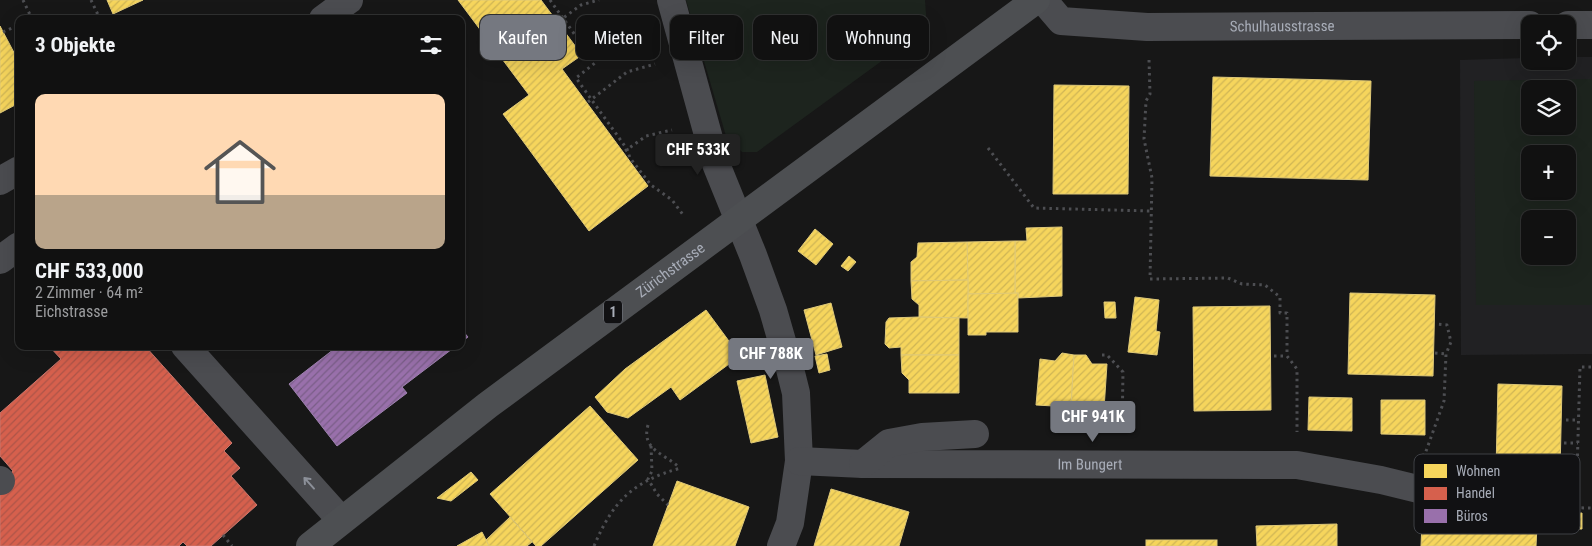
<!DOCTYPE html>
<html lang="de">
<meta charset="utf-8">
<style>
:root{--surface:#111;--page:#1e1f1f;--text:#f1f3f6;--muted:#9c9d9f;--line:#303131;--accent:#757880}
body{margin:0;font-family:"Roboto Condensed",sans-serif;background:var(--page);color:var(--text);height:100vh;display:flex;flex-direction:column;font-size:19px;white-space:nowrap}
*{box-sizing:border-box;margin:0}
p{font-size:16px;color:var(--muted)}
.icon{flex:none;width:28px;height:28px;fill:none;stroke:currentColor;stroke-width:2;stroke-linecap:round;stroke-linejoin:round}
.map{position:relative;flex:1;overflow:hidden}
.panel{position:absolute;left:15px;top:15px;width:450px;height:335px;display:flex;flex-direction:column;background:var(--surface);border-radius:10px;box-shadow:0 5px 20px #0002,0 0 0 1px var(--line)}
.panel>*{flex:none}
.banner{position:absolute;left:480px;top:15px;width:475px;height:45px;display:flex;gap:10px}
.fabs{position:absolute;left:1521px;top:15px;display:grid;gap:10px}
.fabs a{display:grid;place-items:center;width:55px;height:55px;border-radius:10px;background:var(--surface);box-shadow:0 5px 20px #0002,0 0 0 1px var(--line);font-size:25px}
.price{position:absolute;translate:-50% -42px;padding:0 11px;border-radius:5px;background:var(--accent);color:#fff;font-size:16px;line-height:32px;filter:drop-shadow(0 1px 2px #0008)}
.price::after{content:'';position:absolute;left:50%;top:30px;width:15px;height:11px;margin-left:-8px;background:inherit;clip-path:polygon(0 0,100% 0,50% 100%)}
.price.current{background:#222;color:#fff}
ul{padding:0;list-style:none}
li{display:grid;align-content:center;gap:10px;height:265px;padding:0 20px}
li span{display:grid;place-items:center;height:155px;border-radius:10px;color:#555}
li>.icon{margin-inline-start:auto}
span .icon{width:90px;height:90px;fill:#fffc;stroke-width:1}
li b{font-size:21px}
h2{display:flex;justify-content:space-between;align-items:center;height:60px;padding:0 20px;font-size:21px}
.pill{padding:0 18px;border-radius:10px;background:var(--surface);box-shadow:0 5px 20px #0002,0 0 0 1px var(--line);font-size:18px;line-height:45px}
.pill.current{background:var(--accent);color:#fff}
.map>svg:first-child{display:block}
.built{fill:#212123;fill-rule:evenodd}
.green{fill:#1d241e;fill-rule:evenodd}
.homes{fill:url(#homes-hatch);stroke:#dfc978}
.shops{fill:url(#shops-hatch);stroke:#c8776d}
.offices{fill:url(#offices-hatch);stroke:#9e82af}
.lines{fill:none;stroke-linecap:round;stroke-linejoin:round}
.path{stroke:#4d4e52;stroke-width:3;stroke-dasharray:2.5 4;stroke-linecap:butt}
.minor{stroke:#4b4c50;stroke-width:28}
.major{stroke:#4d4f52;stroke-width:28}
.oneway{stroke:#8c9099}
.labels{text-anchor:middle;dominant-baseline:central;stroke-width:5;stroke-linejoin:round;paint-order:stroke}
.shield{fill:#111113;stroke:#7b7e86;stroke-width:1}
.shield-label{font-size:14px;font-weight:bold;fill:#a8adb8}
.street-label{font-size:15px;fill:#a8adb8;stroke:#111113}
.key{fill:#111113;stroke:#3e4045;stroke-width:1}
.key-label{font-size:14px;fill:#a8adb8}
</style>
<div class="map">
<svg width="1592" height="546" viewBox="0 0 1592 546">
<defs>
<pattern id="homes-hatch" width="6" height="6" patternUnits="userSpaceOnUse" patternTransform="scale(1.25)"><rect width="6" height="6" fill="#f6d55c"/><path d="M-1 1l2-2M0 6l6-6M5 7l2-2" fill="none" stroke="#cfb555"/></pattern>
<pattern id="shops-hatch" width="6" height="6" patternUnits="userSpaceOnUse" patternTransform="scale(1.25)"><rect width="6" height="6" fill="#d6604d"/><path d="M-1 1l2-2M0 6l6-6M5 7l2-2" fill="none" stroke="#ad5548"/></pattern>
<pattern id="offices-hatch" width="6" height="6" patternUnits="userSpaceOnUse" patternTransform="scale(1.25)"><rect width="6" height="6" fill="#9970ab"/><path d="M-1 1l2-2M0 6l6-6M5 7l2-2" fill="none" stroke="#7a5e88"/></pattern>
</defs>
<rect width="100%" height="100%" fill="#171717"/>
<path class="built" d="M1568 57H1592V354L1461 355 1460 60 1530 58V61H1568ZM1530 89H1568V126H1530ZM1530 154H1568V191H1530ZM1530 219H1568V256H1530Z"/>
<g class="green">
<path d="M686 0H925L927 28 757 152H742L726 136Z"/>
<path d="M1592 79V305H1476L1474 81ZM1530 89H1568V126H1530ZM1530 154H1568V191H1530ZM1530 219H1568V256H1530Z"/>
</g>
<g class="homes">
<path d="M107 0H143L113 14Z"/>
<path d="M458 0H541L582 55 562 69 648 186 589 231 503 114 529 95Z"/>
<path d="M0 26 19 62V103L0 113Z"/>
<path d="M1213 77 1371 81 1368 180 1210 176Z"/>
<path d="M1054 85 1129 86 1128 194H1053Z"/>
<path d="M1062 227V296L1018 298V293L1015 294V241H1027L1026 228Z"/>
<path d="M815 229 833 244 816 265 798 251Z"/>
<path d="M1015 241V294H968L967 242Z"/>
<path d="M967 242 968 280 911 281V262L917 257 918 243Z"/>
<path d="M849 256 856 262 848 271 841 266Z"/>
<path d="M968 280V318L919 317V305L912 299 911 281Z"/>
<path d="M1018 293V332H986V335H968V294Z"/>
<path d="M1350 293 1435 295 1433 376 1348 374Z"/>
<path d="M1135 297 1159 300 1156 331 1160 332 1157 355 1128 352Z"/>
<path d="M1104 302H1115L1116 318H1105Z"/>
<path d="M831 303 842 347 816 355 804 310Z"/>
<path d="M1270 306 1271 410 1194 411 1193 307Z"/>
<path d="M706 310 740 356 680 400 671 387 628 418 607 412 595 397 625 369Z"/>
<path d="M919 317 959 318V355H901V347L889 348 885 344 886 322 889 318Z"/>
<path d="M1062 353 1074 355 1071 407 1036 405 1040 359 1055 361Z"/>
<path d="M827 354 830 370 819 373 815 356Z"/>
<path d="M901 355H959V393H909V380L902 373Z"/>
<path d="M1074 355H1086L1092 364H1107L1104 409 1071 407Z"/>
<path d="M765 375 778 437 751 443 737 381Z"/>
<path d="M1498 384 1562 386 1560 472 1496 470Z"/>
<path d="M1309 397 1352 398V431L1308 430Z"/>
<path d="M1381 400H1425V435L1381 434Z"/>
<path d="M590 406 638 460 541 546H536L490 494Z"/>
<path d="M471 472 478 480 451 501 437 498Z"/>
<path d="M677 481 749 507 735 546H653Z"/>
<path d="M831 489 909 512 899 546H814Z"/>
<path d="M1582 513V529H1558V514Z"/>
<path d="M510 517 532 542 527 546H489L486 540Z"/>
<path d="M1422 523 1537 526 1536 546H1421Z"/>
<path d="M1337 524V546H1257L1256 526Z"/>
<path d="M482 532 489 546H457Z"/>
<rect x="1146" y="540" width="71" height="6"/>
</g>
<path class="shops" d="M49 346H145L232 443 224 451 240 468 231 476 257 505 211 546H187L183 542 179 546H0V482L13 471 0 456V413L61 359Z"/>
<g class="offices">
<path d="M461 329 468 337 461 342Z"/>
<path d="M338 346H456L402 387 407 393 337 446 289 384Z"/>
</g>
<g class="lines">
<g class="path">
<path d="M23 0 32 19"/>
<path d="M91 0 100 19"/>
<path d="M550 0 595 63 576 78 627 149 630 158 651 185 672 200 684 216"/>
<path d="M559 21 581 5 599 0"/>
<path d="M3 32 19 25"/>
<path d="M1149 60 1150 94 1146 101 1144 139 1152 178 1150 279 1228 278 1242 284 1265 285 1280 297V313H1287V356L1297 369V432"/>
<path d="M588 102 627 72 655 64"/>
<path d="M988 148 1034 208 1151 211"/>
<path d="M625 151 646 136 672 130"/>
<path d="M1435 353 1446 354"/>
<path d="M1102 355H1107L1123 372 1122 431"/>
<path d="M1274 356H1287"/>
<path d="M1566 420H1579"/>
<path d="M648 425C641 450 664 453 680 468"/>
<path d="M1564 443H1578"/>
<path d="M651 446 652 471 648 479 657 494 668 505"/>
<path d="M1422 456 1425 454 1444 401 1446 354 1451 342 1447 325 1436 324"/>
<path d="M1510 507 1592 508"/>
<path d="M1576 508 1580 367H1592"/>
<path d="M1509 522V518H1529V507"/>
<path d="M223 535 232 546"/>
<path d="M594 546C613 501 633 481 681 468"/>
</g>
<g class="minor">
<path d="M671 0 716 164 753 255 773 310 790 369 796 393 799 461 790 523 781 546"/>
<path id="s1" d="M1043 0 1061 21 1147 27 1530 25"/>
<path d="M323 19 349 0"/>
<path d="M1568 25H1592"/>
<path d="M0 181 19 170"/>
<path d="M0 260 19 246"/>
<path d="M185 346 341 520"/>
<path id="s2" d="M799 461 863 464 1297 465 1381 480 1426 491H1483"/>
<path d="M863 464 889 443 922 437 975 434"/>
<path d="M0 480 1 481"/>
</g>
<path class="major" id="s3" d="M310 546 488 405 1036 0"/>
</g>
<defs><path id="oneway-shaft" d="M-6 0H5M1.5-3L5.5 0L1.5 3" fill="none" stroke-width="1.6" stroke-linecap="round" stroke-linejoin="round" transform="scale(1.25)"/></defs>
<use class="oneway" href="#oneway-shaft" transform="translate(309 483) rotate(-132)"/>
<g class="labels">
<rect class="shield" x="604" y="300.5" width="18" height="23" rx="4"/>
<g class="shield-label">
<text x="613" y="312">1</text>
</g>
<g class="street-label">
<text stroke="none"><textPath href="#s1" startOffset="249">Schulhausstrasse</textPath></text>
<text stroke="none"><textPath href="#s3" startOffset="454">Zürichstrasse</textPath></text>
<text stroke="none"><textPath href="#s2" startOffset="291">Im Bungert</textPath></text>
</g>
</g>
<rect x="1414" y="454" width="166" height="80" rx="8" class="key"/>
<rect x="1424" y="464" width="23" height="14" fill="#f6d55c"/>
<rect x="1424" y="487" width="23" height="13" fill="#d6604d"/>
<rect x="1424" y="509" width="23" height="14" fill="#9970ab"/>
<g class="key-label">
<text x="1456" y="476">Wohnen</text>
<text x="1456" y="498">Handel</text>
<text x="1456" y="521">Büros</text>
</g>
</svg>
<div class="fabs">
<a><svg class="icon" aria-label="locate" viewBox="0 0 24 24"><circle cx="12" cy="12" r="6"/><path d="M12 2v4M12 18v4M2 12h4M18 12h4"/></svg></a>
<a><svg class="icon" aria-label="layers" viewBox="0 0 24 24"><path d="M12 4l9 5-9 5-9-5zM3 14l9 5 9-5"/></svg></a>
<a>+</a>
<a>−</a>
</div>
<b class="price current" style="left:698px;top:176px">CHF 533K</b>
<b class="price" style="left:771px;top:380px">CHF 788K</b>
<b class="price" style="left:1093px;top:443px">CHF 941K</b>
<div class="banner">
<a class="pill current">Kaufen</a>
<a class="pill">Mieten</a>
<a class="pill">Filter</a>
<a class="pill">Neu</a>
<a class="pill">Wohnung</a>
</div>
<section class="panel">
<h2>3 Objekte<svg class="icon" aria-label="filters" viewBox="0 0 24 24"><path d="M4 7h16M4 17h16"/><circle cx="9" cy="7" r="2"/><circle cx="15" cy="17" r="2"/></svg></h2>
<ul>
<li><span style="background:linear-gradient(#ffd9b3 65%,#b9a48a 0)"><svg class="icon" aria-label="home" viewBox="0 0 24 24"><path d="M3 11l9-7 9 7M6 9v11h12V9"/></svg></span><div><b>CHF 533,000</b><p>2 Zimmer · 64 m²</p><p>Eichstrasse</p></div></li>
</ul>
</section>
</div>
